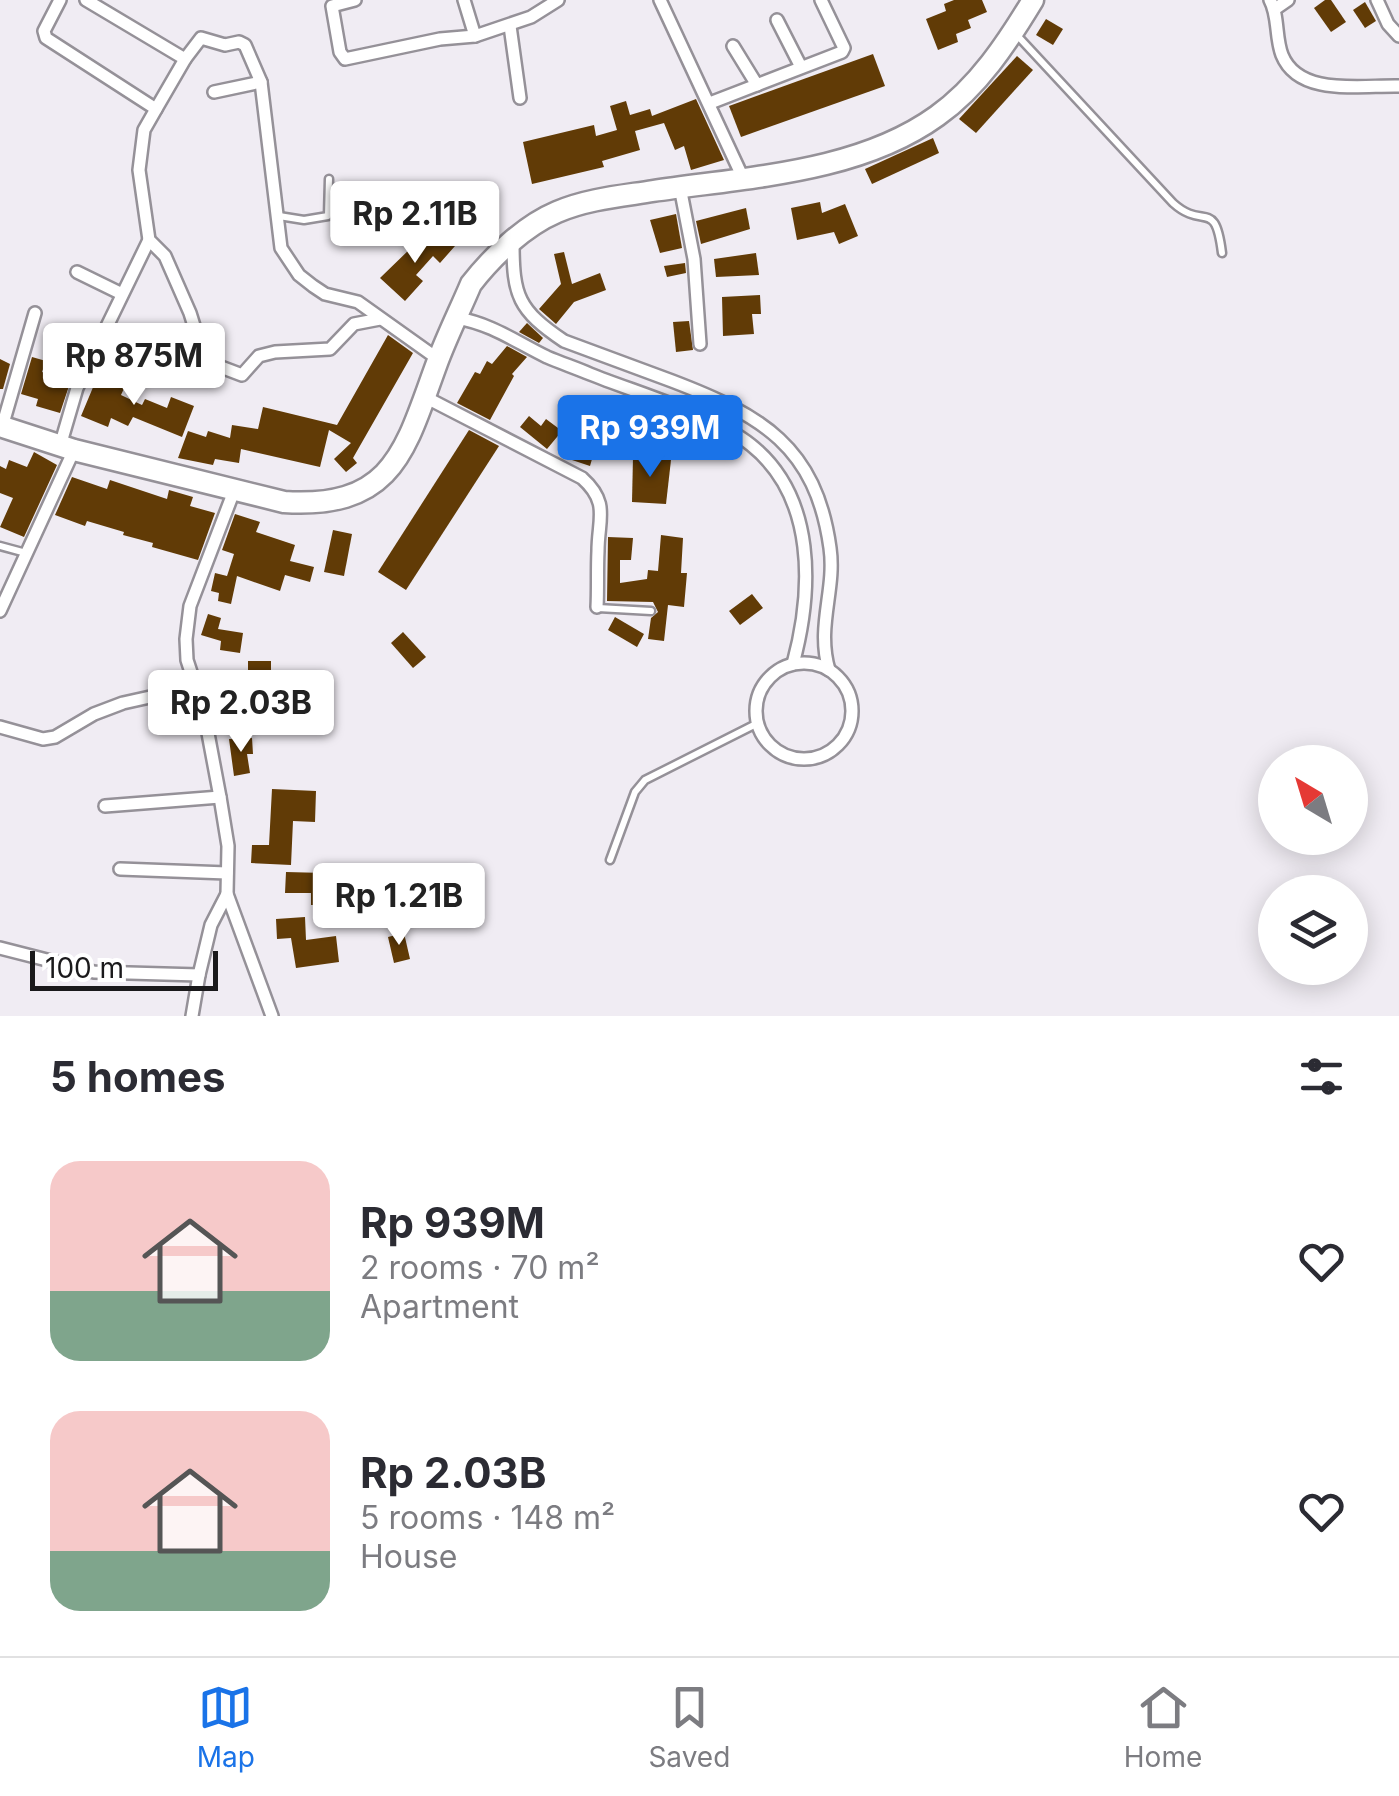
<!DOCTYPE html>
<meta charset="utf-8">
<style>
:root{--surface:#fff;--page:#f7f7f7;--text:#2b2b33;--muted:#7c7c81;--line:#e1e1e2;--accent:#1a73e8}
body{margin:0;font-family:Inter,sans-serif;background:var(--page);color:var(--text);height:100vh;display:flex;flex-direction:column;font-size:38px;white-space:nowrap}
*{box-sizing:border-box;margin:0}
p{font-size:32px;color:var(--muted)}
.icon{flex:none;width:55px;height:55px;fill:none;stroke:currentColor;stroke-width:2;stroke-linecap:round;stroke-linejoin:round}
.map{position:relative;height:1016px;overflow:hidden}
.panel{display:flex;flex-direction:column;background:var(--surface);flex:1}
.panel>*{flex:none}
.needle{width:65px;rotate:322deg}
.controls{position:absolute;left:1258px;top:745px;display:grid;gap:20px}
.controls a{display:grid;place-items:center;width:110px;height:110px;border-radius:50%;background:var(--surface);box-shadow:0 5px 25px #0003;font-size:50px}
.scale{position:absolute;left:30px;bottom:25px;width:188px;box-sizing:border-box;padding-left:10px;border:5px solid #1a191b;border-top:0;font-size:28px;line-height:35px;white-space:nowrap;color:#1a191b;-webkit-text-stroke:8px #fff;paint-order:stroke}
.price{position:absolute;translate:-50% -85px;padding:0 22px;border-radius:10px;background:#fff;color:#222;font-size:32px;line-height:65px;filter:drop-shadow(0 2px 5px #0008)}
.price::after{content:'';position:absolute;left:50%;top:60px;width:30px;height:22px;margin-left:-15px;background:inherit;clip-path:polygon(0 0,100% 0,50% 100%)}
.price.current{background:var(--accent);color:#fff}
ul{padding:0;list-style:none}
li{display:flex;align-items:center;gap:30px;height:250px;padding:0 50px}
li span{display:grid;place-items:center;flex:none;width:280px;height:200px;border-radius:30px;color:#555}
li>.icon{margin-inline-start:auto}
span .icon{width:120px;height:120px;fill:#fffc;stroke-width:1}
li b{font-size:42px}
h2{display:flex;justify-content:space-between;align-items:center;height:120px;padding:0 50px;font-size:42px}
.dock{display:flex;justify-content:space-around;align-items:center;height:140px;border-top:2px solid var(--line);background:var(--surface);font-size:28px;color:var(--muted)}
.dock a{display:grid;justify-items:center;gap:5px}
.dock .current{color:var(--accent)}
.map>svg:first-child{display:block}
.building{fill:#613b06}
.lines{fill:none;stroke-linecap:round;stroke-linejoin:round}
.service-casing{stroke:#959198;stroke-width:11}
.minor-casing{stroke:#959198;stroke-width:16}
.trunk-casing{stroke:#959198;stroke-width:25}
.service{stroke:#fff;stroke-width:6}
.minor{stroke:#fff;stroke-width:11}
.trunk{stroke:#fff;stroke-width:20}
</style>
<div class="map">
<svg width="1399" height="1016" viewBox="0 0 1399 1016">
<rect width="100%" height="100%" fill="#f0ecf3"/>
<g class="building">
<path d="M954 0H982L987 12 968 20 971 28 956 34 958 42 938 50 926 19 946 11 944 4Z"/>
<path d="M1325 0H1331L1346 22 1331 32 1314 8Z"/>
<path d="M1365 2 1376 21 1365 28 1353 10Z"/>
<path d="M1046 19 1063 29 1053 45 1036 35Z"/>
<path d="M873 54 885 86 741 137 729 106Z"/>
<path d="M1017 56 1033 70 976 133 959 119Z"/>
<path d="M696 99 724 160 691 170 684 146 675 150 664 123 635 131 640 150 602 161 604 167 532 184 523 142 594 125 596 136 617 130 610 106 626 101 630 115 650 109 652 116Z"/>
<path d="M933 138 939 153 872 184 865 169Z"/>
<path d="M820 202 822 213 845 204 858 236 839 244 834 232 797 240 791 208Z"/>
<path d="M746 208 750 229 701 244 696 221Z"/>
<path d="M676 214 682 248 660 253 650 220Z"/>
<path d="M439 231 455 246 440 263 433 256 416 275 423 281 405 301 380 278 414 245 421 251Z"/>
<path d="M564 252 572 284 600 273 606 290 574 302 556 324 539 309 561 284 554 254Z"/>
<path d="M756 253 759 275 716 277 714 259Z"/>
<path d="M685 263 686 273 667 277 664 266Z"/>
<path d="M760 295 761 314H752L754 334 723 336 722 297Z"/>
<path d="M689 321 693 350 676 352 673 322Z"/>
<path d="M527 323 543 338 539 343 519 332Z"/>
<path d="M388 335 413 353 353 458 357 463 346 472 334 459 351 443 329 430 320 467 241 449 239 463 215 459 213 465 178 458 188 431 206 437 208 431 230 438 232 425 258 429 263 407 337 425Z"/>
<path d="M507 346 527 357 512 374 514 376 490 420 457 403 475 372 480 374 487 361 492 364Z"/>
<path d="M32 357 46 361 42 372 71 380 60 413 36 406 38 399 21 394Z"/>
<path d="M0 359 10 364 3 389H0Z"/>
<path d="M99 373 126 384 121 395 142 405 145 399 167 408 171 397 194 406 182 437 133 417 128 426 111 418 108 427 81 416Z"/>
<path d="M529 416 541 426 546 419 562 431 547 449 520 427Z"/>
<path d="M576 428 599 435 590 466 572 460 578 443 572 441Z"/>
<path d="M469 430 499 446 406 590 378 572Z"/>
<path d="M34 452 57 465 24 537 0 527 13 498 0 493V466L6 469 9 460 27 467Z"/>
<path d="M633 457 671 460 666 504 632 502Z"/>
<path d="M72 477 107 489 110 480 167 499 169 490 193 497 190 506 215 513 198 560 152 547 153 543 123 535 124 532 87 521 85 526 55 515Z"/>
<path d="M235 514 260 522 256 532 295 545 290 561 314 567 310 582 285 575 280 591 237 576 231 604 218 601 219 593 211 591 215 573 227 576 229 570 234 554 222 550Z"/>
<path d="M333 530 352 534 344 576 324 572Z"/>
<path d="M661 535 683 538 681 573H687L684 607 668 605 664 641 648 639 651 618 658 612 653 602 607 601 608 537 633 538 631 560H620V583L647 579 648 570 658 571Z"/>
<path d="M752 594 763 608 740 625 729 611Z"/>
<path d="M208 614 221 618 218 629 243 633 240 653 220 650 221 641 201 635Z"/>
<path d="M615 617 644 634 637 647 608 630Z"/>
<path d="M403 632 426 657 413 668 391 643Z"/>
<rect x="248" y="661" width="23" height="13"/>
<path d="M252 738 253 754H247L250 773 234 776 229 739Z"/>
<path d="M272 789 316 791 315 822 293 821 291 865 251 863 252 845H269Z"/>
<path d="M286 872 325 873 324 905H311V893H285Z"/>
<path d="M305 917 306 940 336 936 339 962 296 968 291 938 277 939 276 919Z"/>
<path d="M404 933 410 959 394 963 388 937Z"/>
</g>
<g class="lines">
<defs>
<g id="service">
<path d="M1014 32 1173 203C1204 231 1215 197 1222 253"/>
<path d="M279 216 304 220 328 216 329 179"/>
<path d="M0 546 26 553"/>
<path d="M598 608 651 611"/>
<path d="M610 860 635 792 645 780 758 723"/>
</g>
<g id="minor">
<path d="M60 0 44 31 46 38 156 109 144 130 139 170 149 240 165 256 190 313 205 361 242 375 259 356 275 352 330 349 354 324 380 319"/>
<path d="M86 0 185 59 156 109"/>
<path d="M355 0 332 6 340 52 345 59 440 39 475 36"/>
<path d="M464 0 475 36 531 17 558 0"/>
<path d="M660 0 743 178"/>
<path d="M1270 0C1279 16 1275 37 1282 55 1299 97 1361 85 1399 86"/>
<path d="M1377 0 1388 24 1399 36"/>
<path d="M1275 9 1288 0"/>
<path d="M777 20 801 67"/>
<path d="M510 26 520 98"/>
<path d="M733 46 757 85"/>
<path d="M185 59 201 38 225 45 239 42 245 45 261 82 281 248 299 275 313 286 325 294 358 302 438 359"/>
<path d="M214 92 261 82"/>
<path d="M710 103 842 52 844 48 821 0"/>
<path d="M680 187 694 259 700 344"/>
<path d="M513 242C513 296 518 310 564 341 600 354 636 368 672 381 761 415 816 446 830 548 836 590 816 626 829 670"/>
<path d="M77 272 122 294"/>
<path d="M457 318C492 324 516 342 547 357 561 363 576 368 590 374 637 393 712 414 751 445 816 497 813 590 793 664"/>
<path d="M425 397 582 478C610 503 598 519 598 551 597 570 598 589 597 607"/>
<path d="M2 427 35 313"/>
<path d="M60 446 77 388 149 240"/>
<path d="M234 491 190 606 186 639 187 660 204 712 220 797 228 846 227 894 272 1016"/>
<path d="M0 611 74 450"/>
<circle cx="804" cy="711" r="48"/>
<path d="M0 727 43 739 55 737 94 714 123 703 195 687"/>
<path d="M105 806 220 797"/>
<path d="M120 869 227 873"/>
<path d="M0 948 94 972 199 975 211 925 227 894"/>
<path d="M192 1016 199 975"/>
</g>
<path id="trunk" d="M0 426 74 450 284 502C394 509 405 450 437 363 447 336 460 310 471 284 493 256 524 226 557 212 587 199 622 196 653 191 747 177 858 173 937 116 978 87 1007 43 1033 0"/>
</defs>
<use href="#service" class="service-casing"/>
<use href="#minor" class="minor-casing"/>
<use href="#trunk" class="trunk-casing"/>
<use href="#service" class="service"/>
<use href="#minor" class="minor"/>
<use href="#trunk" class="trunk"/>
</g>
</svg>
<div class="controls">
<a><svg class="needle" viewBox="-14 -14 28 28"><path d="M0-13l5 13h-10z" fill="#e53935"/><path d="M0 13l5-13h-10z" fill="#7c7c81"/></svg></a>
<a><svg class="icon" aria-label="layers" viewBox="0 0 24 24"><path d="M12 4l9 5-9 5-9-5zM3 14l9 5 9-5"/></svg></a>
</div>
<div class="scale">100 m</div>
<b class="price" style="left:415px;top:266px">Rp 2.11B</b>
<b class="price" style="left:134px;top:408px">Rp 875M</b>
<b class="price current" style="left:650px;top:480px">Rp 939M</b>
<b class="price" style="left:241px;top:755px">Rp 2.03B</b>
<b class="price" style="left:399px;top:948px">Rp 1.21B</b>
</div>
<section class="panel">
<h2>5 homes<svg class="icon" aria-label="filters" viewBox="0 0 24 24"><path d="M4 7h16M4 17h16"/><circle cx="9" cy="7" r="2"/><circle cx="15" cy="17" r="2"/></svg></h2>
<ul>
<li><span style="background:linear-gradient(#f6c9c9 65%,#7fa58c 0)"><svg class="icon" aria-label="home" viewBox="0 0 24 24"><path d="M3 11l9-7 9 7M6 9v11h12V9"/></svg></span><div><b>Rp 939M</b><p>2 rooms · 70 m²</p><p>Apartment</p></div><svg class="icon" aria-label="heart" viewBox="0 0 24 24"><path d="M12 20l-8-8c-3-5 5-10 8-4 3-6 11-1 8 4z"/></svg></li>
<li><span style="background:linear-gradient(#f6c9c9 70%,#7fa58c 0)"><svg class="icon" aria-label="home" viewBox="0 0 24 24"><path d="M3 11l9-7 9 7M6 9v11h12V9"/></svg></span><div><b>Rp 2.03B</b><p>5 rooms · 148 m²</p><p>House</p></div><svg class="icon" aria-label="heart" viewBox="0 0 24 24"><path d="M12 20l-8-8c-3-5 5-10 8-4 3-6 11-1 8 4z"/></svg></li>
</ul>
</section>
<nav class="dock">
<a class="current"><svg class="icon" aria-label="map" viewBox="0 0 24 24"><path d="M3 6l6-2 6 2 6-2v14l-6 2-6-2-6 2zM9 4v14M15 6v14"/></svg>Map</a>
<a><svg class="icon" aria-label="saved" viewBox="0 0 24 24"><path d="M7 4h10v16l-5-4-5 4z"/></svg>Saved</a>
<a><svg class="icon" aria-label="home" viewBox="0 0 24 24"><path d="M3 11l9-7 9 7M6 9v11h12V9"/></svg>Home</a>
</nav>
